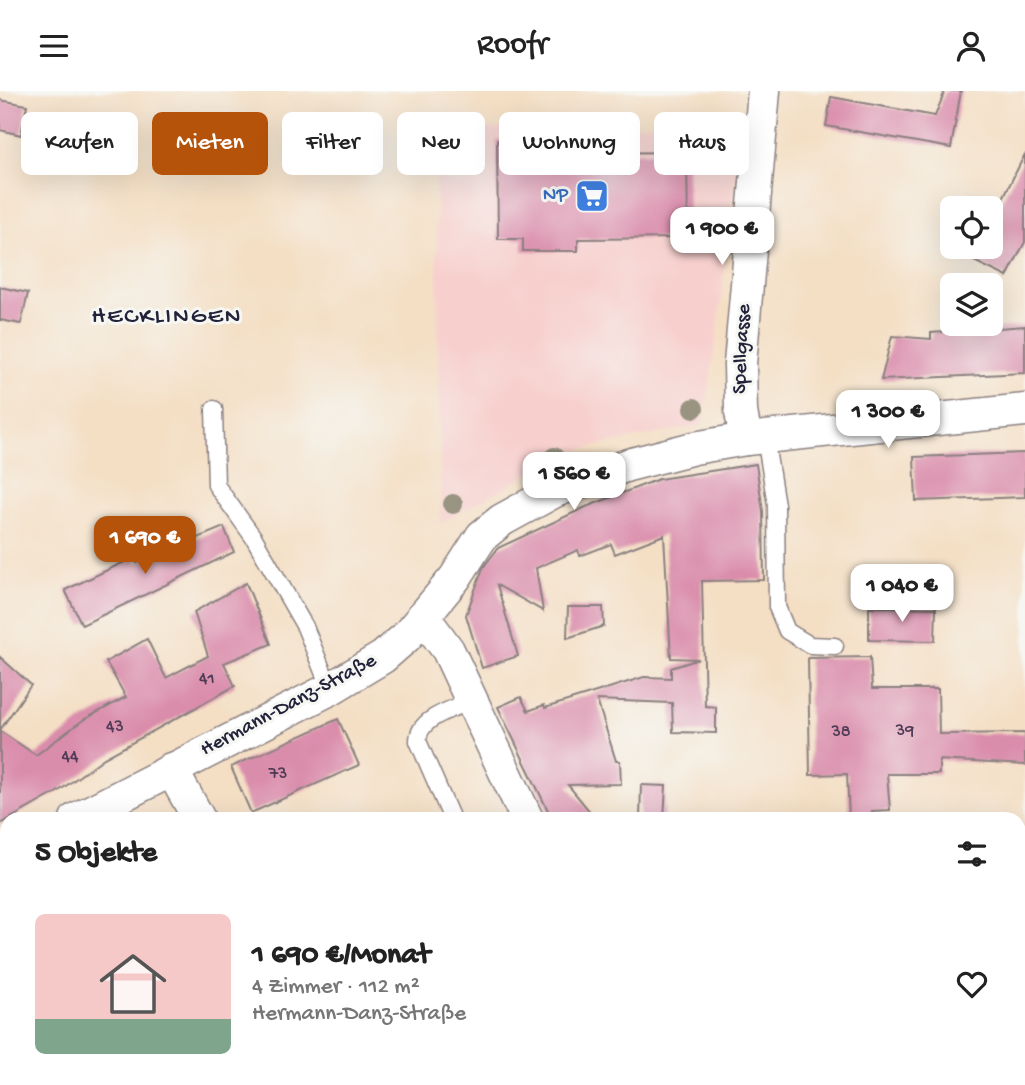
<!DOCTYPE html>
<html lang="de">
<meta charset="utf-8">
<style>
:root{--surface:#fff;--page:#f2f2f2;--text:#222;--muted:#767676;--line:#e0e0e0;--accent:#b45309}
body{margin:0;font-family:"Gochi Hand",sans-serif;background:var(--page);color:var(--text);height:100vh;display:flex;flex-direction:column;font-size:26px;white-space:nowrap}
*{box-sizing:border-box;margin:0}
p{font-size:23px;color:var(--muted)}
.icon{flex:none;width:38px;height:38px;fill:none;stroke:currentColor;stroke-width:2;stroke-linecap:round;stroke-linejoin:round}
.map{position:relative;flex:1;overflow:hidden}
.side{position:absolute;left:0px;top:721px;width:1026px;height:273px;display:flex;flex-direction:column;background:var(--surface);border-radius:21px 21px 0 0;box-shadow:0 7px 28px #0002}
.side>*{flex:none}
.hud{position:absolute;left:21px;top:21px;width:984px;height:63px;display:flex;gap:14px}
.tools{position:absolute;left:940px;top:105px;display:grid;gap:14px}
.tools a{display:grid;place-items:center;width:63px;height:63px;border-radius:10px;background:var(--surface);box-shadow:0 7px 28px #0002;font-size:35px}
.price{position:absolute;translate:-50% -60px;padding:0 16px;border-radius:14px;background:#fff;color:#222;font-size:23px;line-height:46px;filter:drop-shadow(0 2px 4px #0008)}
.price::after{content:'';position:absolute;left:50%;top:42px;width:21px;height:16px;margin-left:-10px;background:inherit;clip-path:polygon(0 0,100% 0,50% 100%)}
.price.current{background:var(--accent);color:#fff}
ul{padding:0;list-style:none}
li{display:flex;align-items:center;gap:21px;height:175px;padding:0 35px}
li+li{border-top:2px solid var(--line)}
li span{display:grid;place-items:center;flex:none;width:196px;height:140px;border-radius:10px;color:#555}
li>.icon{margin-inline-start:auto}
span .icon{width:84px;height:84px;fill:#fffc;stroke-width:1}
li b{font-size:30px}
h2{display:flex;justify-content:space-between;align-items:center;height:84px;padding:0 35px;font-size:30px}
.tag{padding:0 24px;border-radius:10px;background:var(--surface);box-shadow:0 7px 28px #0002;font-size:24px;line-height:63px}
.tag.current{background:var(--accent);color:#fff}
header{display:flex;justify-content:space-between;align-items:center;height:91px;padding:0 35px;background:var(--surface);font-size:32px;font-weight:600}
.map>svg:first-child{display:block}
.built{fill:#f7d0ce}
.green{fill:#b6ce74;stroke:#6c7858;stroke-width:2}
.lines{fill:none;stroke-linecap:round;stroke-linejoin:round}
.stream{stroke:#77aae4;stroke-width:9}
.building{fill:#da8cab}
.service-casing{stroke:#8b8080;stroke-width:19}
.minor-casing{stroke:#8b8080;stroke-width:35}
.service{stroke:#fff;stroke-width:16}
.minor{stroke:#fff;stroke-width:32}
.tree{fill:#999482}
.labels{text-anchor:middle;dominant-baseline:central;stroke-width:6;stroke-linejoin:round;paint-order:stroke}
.number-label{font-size:18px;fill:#503c57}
.shop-label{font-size:21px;fill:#366cbe;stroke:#f6f6f2;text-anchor:end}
.street-label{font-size:21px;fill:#22223b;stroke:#f6f6f2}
.quarter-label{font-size:24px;letter-spacing:2px;fill:#22223b;stroke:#f6f6f2}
</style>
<header><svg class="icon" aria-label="menu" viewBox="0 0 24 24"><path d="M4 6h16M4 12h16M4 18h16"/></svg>Roofr<svg class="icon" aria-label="person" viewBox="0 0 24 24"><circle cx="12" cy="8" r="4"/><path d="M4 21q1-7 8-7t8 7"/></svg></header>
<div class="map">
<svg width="1025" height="994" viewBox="0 0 1025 994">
<rect width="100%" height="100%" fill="#f6f6f2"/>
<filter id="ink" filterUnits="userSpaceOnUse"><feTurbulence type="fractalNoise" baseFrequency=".0143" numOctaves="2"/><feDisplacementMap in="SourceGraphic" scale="14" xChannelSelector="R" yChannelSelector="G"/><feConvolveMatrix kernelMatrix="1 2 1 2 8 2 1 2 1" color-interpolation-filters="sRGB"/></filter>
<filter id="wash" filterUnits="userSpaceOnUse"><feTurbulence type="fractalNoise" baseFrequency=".00686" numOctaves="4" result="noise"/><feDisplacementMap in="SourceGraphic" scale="28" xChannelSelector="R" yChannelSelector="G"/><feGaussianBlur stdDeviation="1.57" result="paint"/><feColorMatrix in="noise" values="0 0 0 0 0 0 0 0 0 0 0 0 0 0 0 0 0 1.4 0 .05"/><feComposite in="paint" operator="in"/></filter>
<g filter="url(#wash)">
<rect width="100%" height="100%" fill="#f4dfc5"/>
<path class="built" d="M741 31 717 245 702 334 532 368 536 379 441 432 435 39Z"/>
<path class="green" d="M359 987H662L660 994H361Z"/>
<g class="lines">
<g class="stream">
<path d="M1018 832H1025"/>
<path d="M825 994 831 987"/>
</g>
</g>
<g id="blocks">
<g class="building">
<path d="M945 0H961L951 57 826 35 831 6 935 25Z"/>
<path d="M0 9 27 14 21 44 0 39Z"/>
<path d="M582 48V62L687 61 688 147 578 148V160H523V148H498L497 49Z"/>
<path d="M1025 63V151L1007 186 945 156H990V133Z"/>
<path d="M0 196 28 202 21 233 0 229Z"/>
<path d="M1025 235V282L881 289 892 245 931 248V242Z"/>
<path d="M1025 362V406L916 410 914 366Z"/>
<path d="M756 373 763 420 764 489 702 490 705 615 716 616V642L673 641 672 612 597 609 616 670H620L621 693 568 694 596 728H552L498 616 521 606 528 620 544 614 545 617 644 586 671 587V577L699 568 671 567 664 444 615 463 611 453 580 465 578 459 536 477 543 520 497 494 518 565 482 577 466 524 483 477 498 457 586 416 659 388Z"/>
<path d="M224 436 234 461 82 534 65 499 135 466 137 472Z"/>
<path d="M246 492 271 553 224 572 235 595 104 667 59 700 0 733V640L36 664 83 629 126 606 106 571 147 548 166 587 208 565 194 521Z"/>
<path d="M568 516H603L604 535 567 547Z"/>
<path d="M869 516 936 517 935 550 869 549Z"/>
<path d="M0 566 31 594 0 639Z"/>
<path d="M870 566 872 598H938L939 643 1025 642V674L939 669V683H887L890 719 872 720V728H849L847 683 810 684 808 567Z"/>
<path d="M338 628 359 674 251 722 231 676Z"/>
<path d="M641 694 666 695 664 728H640Z"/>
</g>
</g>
</g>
<g filter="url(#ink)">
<use href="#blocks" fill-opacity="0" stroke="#8b8080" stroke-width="2"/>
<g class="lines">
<defs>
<g id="service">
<path d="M214 318 216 394 254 447 305 536 330 598"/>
<path d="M765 346 776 414 777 516 787 540 810 554 835 555"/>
<path d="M451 726 418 650C418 626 454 618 473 609"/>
<path d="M1018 863 1025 862"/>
<path d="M201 987 204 994"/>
<path d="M863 994 868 987"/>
</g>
<g id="minor">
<path d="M746 348 741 321 740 273 764 0"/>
<path d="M423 525 448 559 527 728"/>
<path d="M171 678 199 728"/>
<path d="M76 728 330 598 383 566 406 546 455 487 482 445 502 429 555 400 628 374 694 357 746 348 1025 319"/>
<path d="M0 773 7 767"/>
<path d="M335 987 338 994"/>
<path d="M684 994 686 987"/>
</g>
</defs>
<use href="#service" class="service-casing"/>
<use href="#minor" class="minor-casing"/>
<use href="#service" class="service"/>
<use href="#minor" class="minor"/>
</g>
<g class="tree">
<circle cx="694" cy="317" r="10"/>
<circle cx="554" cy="366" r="10"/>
<circle cx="453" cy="413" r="10"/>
</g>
</g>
<defs>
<symbol id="supermarket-square" viewBox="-11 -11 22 22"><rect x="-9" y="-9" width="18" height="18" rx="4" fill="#3f7fe0" stroke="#f6f6f2"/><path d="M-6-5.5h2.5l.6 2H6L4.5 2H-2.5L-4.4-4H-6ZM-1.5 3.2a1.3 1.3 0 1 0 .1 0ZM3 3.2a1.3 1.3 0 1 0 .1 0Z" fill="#fff"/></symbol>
</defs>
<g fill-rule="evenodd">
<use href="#supermarket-square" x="573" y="86" width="38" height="38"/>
</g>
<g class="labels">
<g class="number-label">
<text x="207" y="588">41</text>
<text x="115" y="636">43</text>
<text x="905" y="640">39</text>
<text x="841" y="641">38</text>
<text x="70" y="666">44</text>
<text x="278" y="683">73</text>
</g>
<g class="shop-label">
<text x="568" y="105">NP</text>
</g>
<g class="street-label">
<text transform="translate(743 258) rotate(-87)">Spellgasse</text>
<text transform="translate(289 615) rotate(-28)">Hermann-Danz-Straße</text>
</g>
<g class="quarter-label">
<text x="167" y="226">HECKLINGEN</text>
</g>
</g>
</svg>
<div class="tools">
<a><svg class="icon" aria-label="locate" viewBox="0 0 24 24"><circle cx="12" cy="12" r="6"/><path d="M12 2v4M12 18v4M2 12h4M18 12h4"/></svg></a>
<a><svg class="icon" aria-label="layers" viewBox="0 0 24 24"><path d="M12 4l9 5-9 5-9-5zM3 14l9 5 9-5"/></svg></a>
</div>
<b class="price" style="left:722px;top:176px">1 900 €</b>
<b class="price" style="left:888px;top:359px">1 300 €</b>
<b class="price" style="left:574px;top:421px">1 560 €</b>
<b class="price current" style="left:145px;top:485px">1 690 €</b>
<b class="price" style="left:902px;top:533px">1 040 €</b>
<div class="hud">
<a class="tag">Kaufen</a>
<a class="tag current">Mieten</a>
<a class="tag">Filter</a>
<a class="tag">Neu</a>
<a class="tag">Wohnung</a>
<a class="tag">Haus</a>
</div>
<section class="side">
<h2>5 Objekte<svg class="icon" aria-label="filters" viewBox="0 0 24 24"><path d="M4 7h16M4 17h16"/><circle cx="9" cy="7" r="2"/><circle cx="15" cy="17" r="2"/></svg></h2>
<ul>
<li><span style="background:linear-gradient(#f6c9c9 75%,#7fa58c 0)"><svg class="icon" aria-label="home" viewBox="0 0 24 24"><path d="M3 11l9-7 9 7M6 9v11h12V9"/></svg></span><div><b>1 690 €/Monat</b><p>4 Zimmer · 112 m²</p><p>Hermann-Danz-Straße</p></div><svg class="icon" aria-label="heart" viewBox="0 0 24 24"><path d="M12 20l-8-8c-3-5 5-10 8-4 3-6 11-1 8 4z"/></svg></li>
</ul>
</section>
</div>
